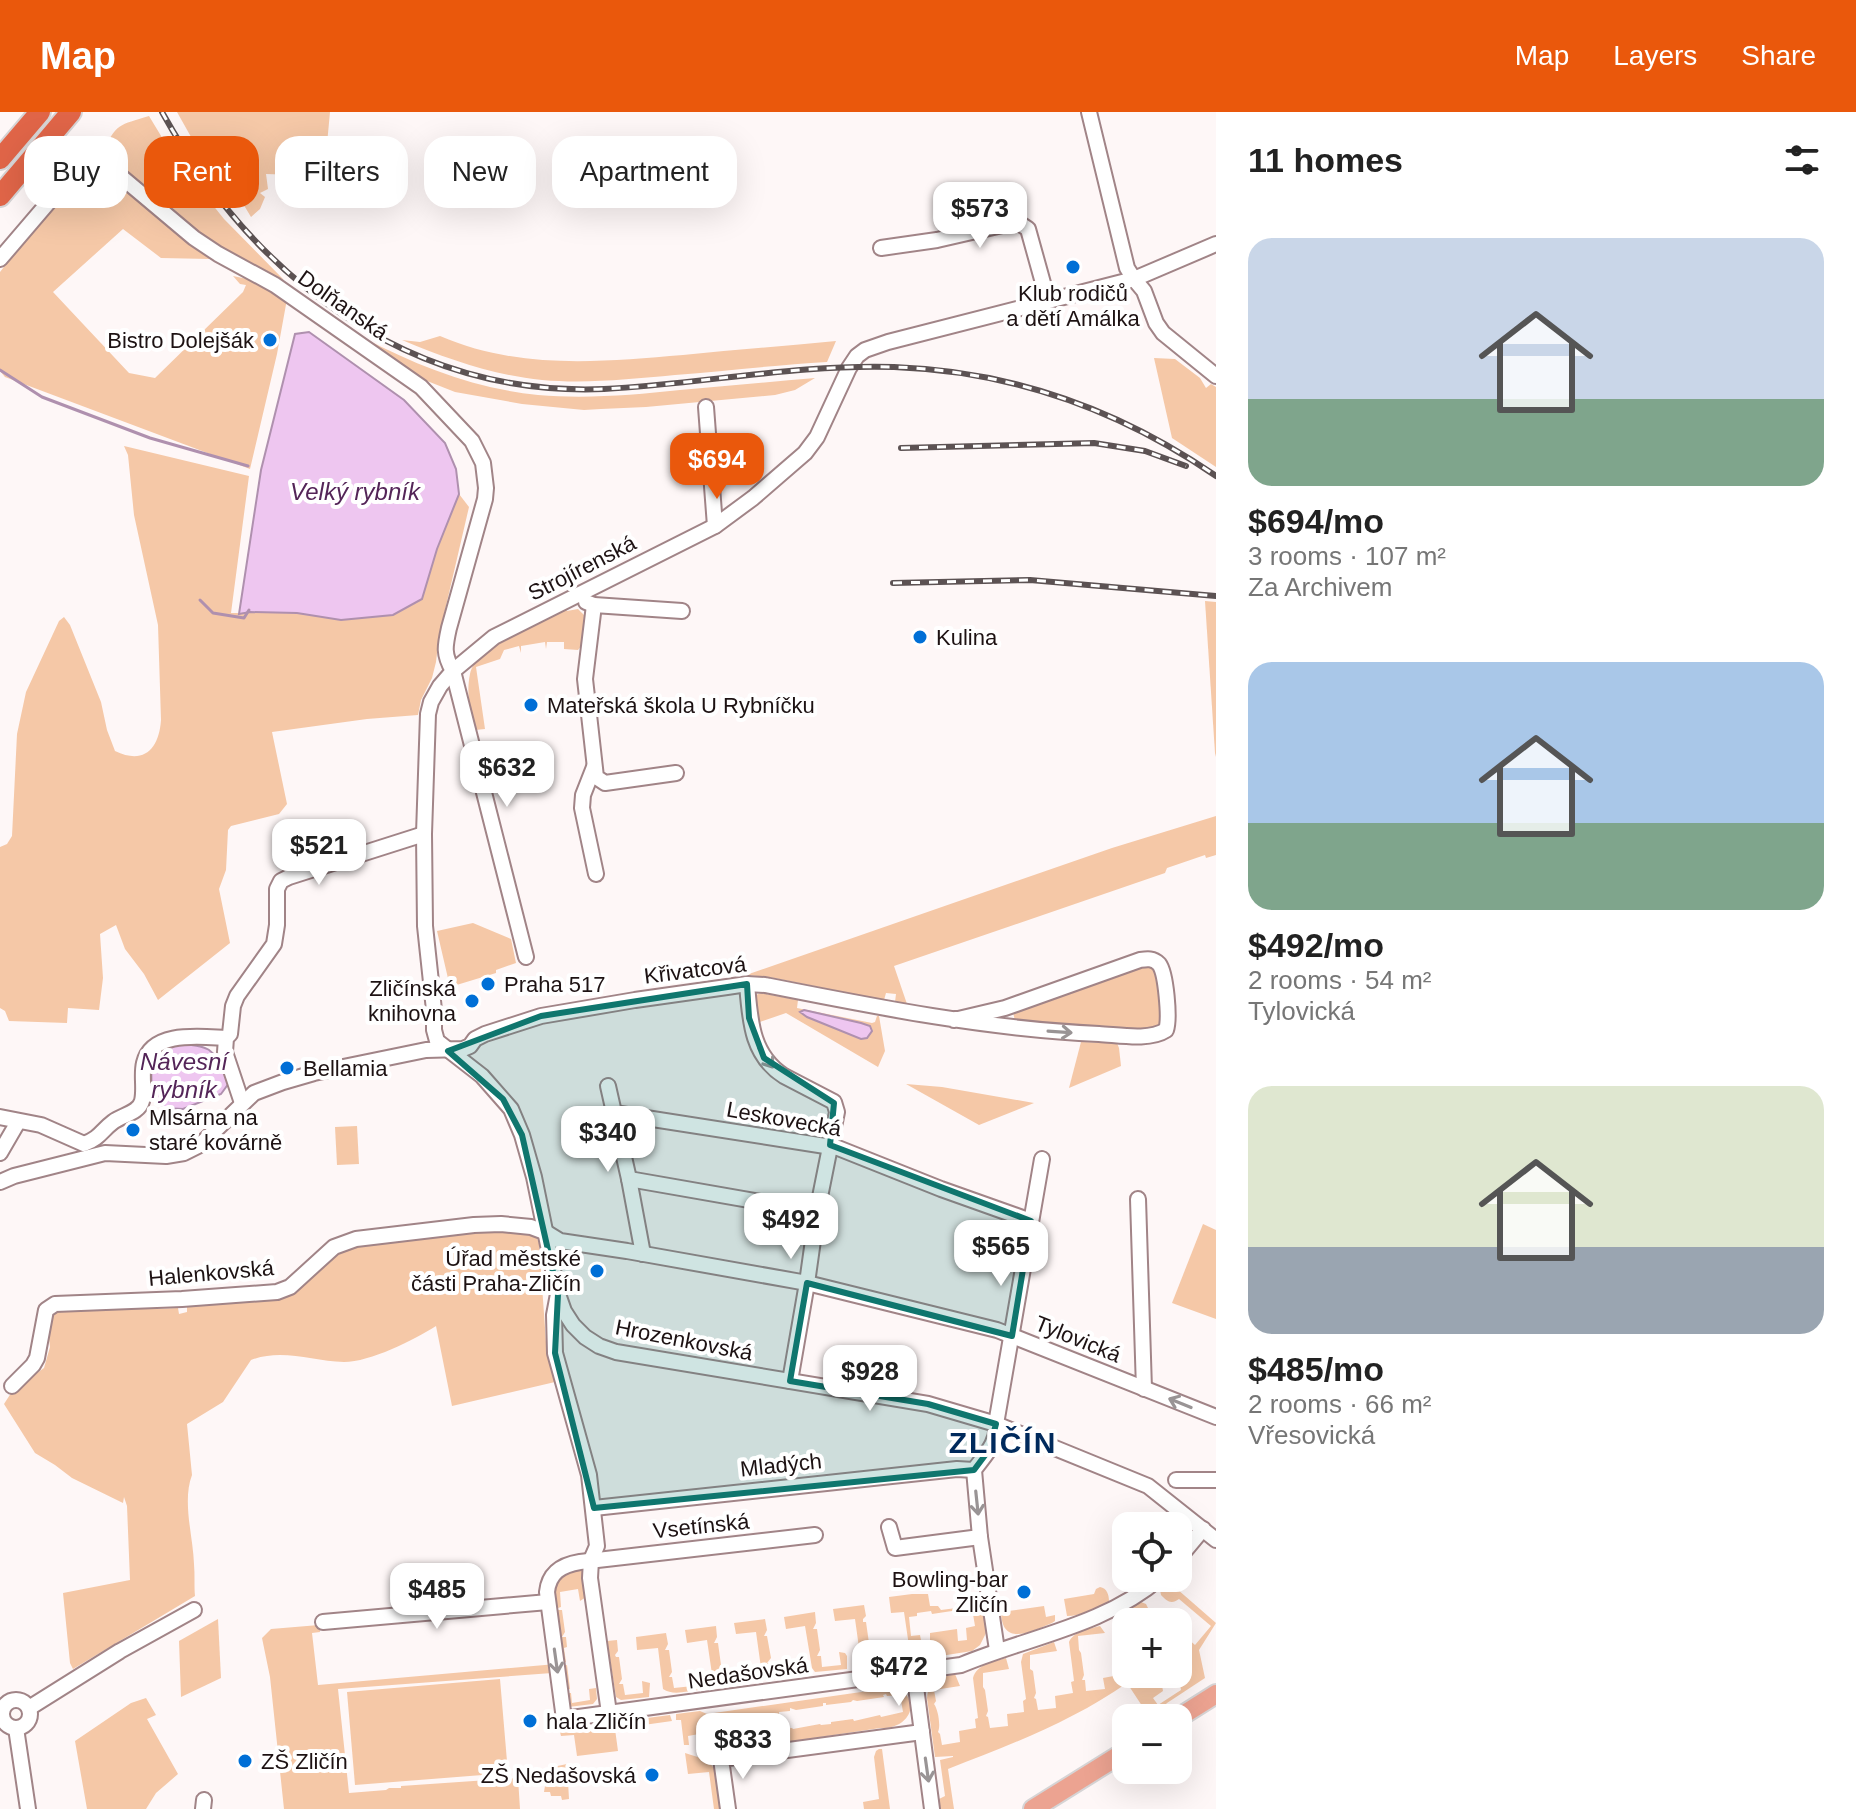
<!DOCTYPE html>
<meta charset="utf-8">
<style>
:root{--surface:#fff;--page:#f6f6f6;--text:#222;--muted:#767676;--accent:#ea580c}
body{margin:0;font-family:Arial,sans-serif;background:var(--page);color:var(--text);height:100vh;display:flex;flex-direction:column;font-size:30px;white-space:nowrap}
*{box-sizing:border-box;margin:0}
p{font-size:26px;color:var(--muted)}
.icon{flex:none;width:44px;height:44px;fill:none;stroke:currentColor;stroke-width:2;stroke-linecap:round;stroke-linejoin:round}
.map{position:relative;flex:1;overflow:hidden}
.details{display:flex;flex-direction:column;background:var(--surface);width:640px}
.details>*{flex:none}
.guide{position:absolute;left:24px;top:24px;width:760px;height:72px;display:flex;gap:16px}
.buttons{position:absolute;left:1112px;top:1400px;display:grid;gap:16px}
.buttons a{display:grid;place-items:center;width:80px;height:80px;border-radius:16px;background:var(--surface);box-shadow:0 8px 32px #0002;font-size:40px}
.price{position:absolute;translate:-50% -68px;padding:0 18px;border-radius:16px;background:#fff;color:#222;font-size:26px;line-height:52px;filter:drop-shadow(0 2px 4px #0008)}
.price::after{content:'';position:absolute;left:50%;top:48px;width:24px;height:18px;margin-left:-12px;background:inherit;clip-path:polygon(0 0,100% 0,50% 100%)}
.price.on{background:var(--accent);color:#fff}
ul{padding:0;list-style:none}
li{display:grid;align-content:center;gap:16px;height:424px;padding:0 32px}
li span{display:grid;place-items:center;height:248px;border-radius:24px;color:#555}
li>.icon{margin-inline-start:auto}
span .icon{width:144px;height:144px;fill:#fffc;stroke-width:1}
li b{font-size:34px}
h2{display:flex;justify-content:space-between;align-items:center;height:96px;padding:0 32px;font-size:34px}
.chip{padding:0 28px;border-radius:24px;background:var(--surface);box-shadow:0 8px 32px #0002;font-size:28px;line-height:72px}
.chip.on{background:var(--accent);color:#fff}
header{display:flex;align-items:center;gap:48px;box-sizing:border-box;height:112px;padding:0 40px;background:var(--accent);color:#fff}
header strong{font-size:38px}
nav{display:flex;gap:44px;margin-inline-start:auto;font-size:28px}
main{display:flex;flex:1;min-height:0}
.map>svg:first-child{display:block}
.green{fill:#f5c8a7;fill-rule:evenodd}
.water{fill:#eec6f0;stroke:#af90ae;stroke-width:2}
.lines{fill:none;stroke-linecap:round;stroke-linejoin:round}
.stream{stroke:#af90ae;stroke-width:3}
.minor-casing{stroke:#a18487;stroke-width:18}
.major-casing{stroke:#d6d4d5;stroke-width:22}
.highway-casing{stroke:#d6d4d5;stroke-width:24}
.minor{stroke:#fff;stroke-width:14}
.major{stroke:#eca391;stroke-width:18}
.highway{stroke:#e06548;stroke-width:20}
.rail-casing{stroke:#5c5253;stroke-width:6}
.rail{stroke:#fff;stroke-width:3;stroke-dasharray:9;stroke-linecap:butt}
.oneway{stroke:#999495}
.marked{fill:#0f766e;fill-opacity:0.2;stroke:#0f766e;stroke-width:6;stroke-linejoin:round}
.poi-dot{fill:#006fd6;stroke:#fff;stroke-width:3}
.labels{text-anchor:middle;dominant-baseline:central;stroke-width:8;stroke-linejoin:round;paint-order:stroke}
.poi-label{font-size:22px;fill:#1d1213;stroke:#fff;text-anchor:start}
.street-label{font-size:22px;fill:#1d1213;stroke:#fff}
.water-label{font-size:24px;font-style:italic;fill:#542558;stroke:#fff}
.district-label{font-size:30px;font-weight:bold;letter-spacing:2px;fill:#002a5c;stroke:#fff}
</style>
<header>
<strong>Map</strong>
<nav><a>Map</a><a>Layers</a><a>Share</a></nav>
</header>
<main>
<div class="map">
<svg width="1216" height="1697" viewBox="0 0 1216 1697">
<rect width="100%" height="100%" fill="#fef7f7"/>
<g class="green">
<path d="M177 0H330L324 64 266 62 268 77 260 81 265 85 260 97 251 105 242 90 195 32Z"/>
<path d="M149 4 172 42 224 107 284 168 197 122 103 42C115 11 120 13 149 4Z"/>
<path d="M86 57 103 58 126 72 210 147 161 146 123 117 53 180 129 261 155 266 243 180 246 173 240 172 233 164 252 168 287 187 277 242 250 357 5 265 0 259V160L68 72Z"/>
<path d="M440 224C519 258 600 250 683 243 734 238 785 234 836 229L827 250C776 253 726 259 675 263 631 267 586 272 542 268 493 263 447 247 402 228L420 230Z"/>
<path d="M364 226C419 255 477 277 538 283 586 287 633 283 680 278 725 274 770 270 815 266L795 278 775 283 646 295 601 297 584 298 522 292 455 280 417 265Z"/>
<path d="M1154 246 1175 247 1200 266 1206 276 1211 272 1216 275V355L1172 326Z"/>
<path d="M124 334 249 364 231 501H297L341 508 422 487 437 437 459 382 469 395 439 524 436 550 432 566 421 588 418 603 367 607 272 620 287 692 279 702 231 714 228 718 226 758 219 777 230 831 158 888 144 862 125 837 116 813 100 822 103 866 99 898 68 896 67 911 9 909 5 899 0 896V735L7 732 12 724 17 622 26 580 59 509 64 505 70 513 101 590 107 618 115 639C144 653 159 637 161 608L158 513 134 403 128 343Z"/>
<path d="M1205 489 1216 490V645L1215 641Z"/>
<path d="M565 496 567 499 578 497 584 503 582 533 578 538 564 537V530H547L546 537 545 530 521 534V541L519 534 504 538 500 547 476 555 485 617 475 618C470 600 466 581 470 562 476 533 540 508 565 496Z"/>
<path d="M1216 704V743L1206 746 1205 743 1167 756 1165 761 894 854 907 892 895 890 896 882 886 881 884 888 769 865 746 863 1112 736Z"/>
<path d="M473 811 511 827 516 851 496 858V861L450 875 437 819Z"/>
<path d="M1147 851 1157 856 1160 897 1163 898 1161 912 1152 917 1117 918 1015 909 1013 900 1023 896 1141 856V852Z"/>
<path d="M761 881 798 888 797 896 872 911 875 910 877 904H879L885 939 878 955 786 901 757 911 756 883Z"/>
<path d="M1081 930 1117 931 1119 936 1121 954 1069 976Z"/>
<path d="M906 972 942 975 1034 991 979 1013Z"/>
<path d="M357 1014 359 1052 337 1053 335 1015Z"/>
<path d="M1203 1112 1216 1118V1207L1172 1191Z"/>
<path d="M492 1115 528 1119V1122L536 1124 539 1131 546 1230 555 1270 452 1294 436 1214C414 1228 370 1250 344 1250 312 1249 282 1236 251 1248L223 1290 187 1312 192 1363C182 1390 193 1423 194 1452 195 1463 194 1474 195 1484L73 1557 70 1551 63 1481 130 1468 127 1394 124 1385 123 1391 72 1366 55 1353 35 1341 4 1292 13 1278 44 1256 50 1235 47 1207 55 1196 142 1193 153 1197 178 1196 179 1202 187 1200V1195L202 1190 258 1188 339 1138 349 1134Z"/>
<path d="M583 1455 586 1485 580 1489 578 1477 560 1480 561 1495 558 1496V1498H562L565 1520 562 1525H566L567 1535 564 1536 566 1550 563 1551V1554L567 1553 570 1577 567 1578V1581H571L572 1591 590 1588 589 1577 596 1576 597 1587 593 1592 568 1595 552 1484C557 1464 562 1459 583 1455Z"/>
<path d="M1169 1470 1216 1511 1199 1538 1205 1566 1167 1591 1152 1606H1150L1127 1571C1073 1609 1010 1633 948 1657L954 1697H938L939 1687 945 1684 940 1648 953 1645V1644L935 1645 927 1586C929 1568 939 1566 955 1562L960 1574 934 1578 936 1589 934 1592C938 1597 941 1614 938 1620L940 1622 942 1633 960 1630 959 1619 976 1616 975 1607 978 1606 973 1566C977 1552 993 1550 1006 1546L1009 1557 983 1561V1575L985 1578 988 1599 986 1604 988 1605 990 1616 1008 1614 1007 1602 1024 1600 1023 1589 1026 1587 1021 1550 1023 1542 1054 1530 1057 1539 1030 1543V1557L1033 1559 1036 1581 1034 1586 1036 1587 1038 1598 1056 1596 1055 1584 1073 1581 1071 1570 1074 1569 1069 1530C1074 1519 1089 1517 1100 1514L1105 1521 1078 1524 1079 1538 1081 1541 1084 1563 1082 1568H1085L1086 1579 1105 1577 1103 1566 1119 1563 1117 1552 1121 1551 1116 1511 1123 1502 1141 1490 1146 1492 1151 1502 1125 1507 1126 1562H1160L1163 1579 1153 1586 1158 1593 1181 1578 1178 1562V1518L1195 1533 1211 1514 1179 1487C1171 1493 1167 1489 1161 1483L1160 1478Z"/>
<path d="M1100 1475C1107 1476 1109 1483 1109 1489 1097 1496 1081 1504 1067 1504L1064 1487 1094 1482 1096 1477Z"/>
<path d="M912 1482H928L930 1494H938L941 1498 972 1494 975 1485H981L986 1521 980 1533 972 1539 915 1548 910 1541 904 1500 891 1501 889 1485ZM972 1496 975 1514 966 1516 967 1528 958 1529 957 1517 930 1521V1533H922L920 1523 911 1524 909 1505 917 1504V1501L931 1499 932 1502Z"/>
<path d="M864 1493 866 1504 863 1507V1510H866L869 1531V1534L866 1535V1537H870L872 1548 890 1546 889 1533H893L897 1537V1551L865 1553 861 1550 855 1507 835 1509 833 1497Z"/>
<path d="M1044 1494 1046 1505 1055 1503V1509L1052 1511C1032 1519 1002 1536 1001 1500Z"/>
<path d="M815 1500 816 1511 813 1517H817L820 1538 817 1544H821L822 1555 841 1553 839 1540 845 1541 847 1544V1557L815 1560 812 1556 805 1514 786 1517 784 1505Z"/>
<path d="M218 1507 221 1566 181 1585 179 1529Z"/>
<path d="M765 1507 767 1518 764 1524H767L771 1546 767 1551H771L773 1562 791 1560 790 1548 798 1551 797 1564 768 1568 762 1563 756 1520 736 1522 734 1511Z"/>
<path d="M319 1513 320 1520 312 1521 318 1573 556 1552 552 1561 338 1577 349 1681 386 1678 389 1676H401V1674L518 1666 520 1697H284L270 1565 262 1526 271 1517Z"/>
<path d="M716 1514 717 1525 714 1531H718L721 1553 718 1558H722L723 1569 742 1567 740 1554 748 1557V1571L716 1574 713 1569 707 1528 687 1531 685 1518Z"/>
<path d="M666 1521 668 1532 665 1538H669L672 1560 669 1565H672L674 1576 693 1574 691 1562 699 1565 698 1578C687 1579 673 1584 663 1577L658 1536 637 1538 636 1525Z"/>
<path d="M617 1528 618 1539 615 1543 616 1545H619L622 1567 619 1572H623L625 1583 643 1581 642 1569 650 1571 649 1585 621 1588 616 1585 607 1529Z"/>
<path d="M500 1567 508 1661 355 1673 347 1580Z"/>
<path d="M896 1575C924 1589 908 1618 880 1616L715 1641 708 1635 705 1626 700 1625 699 1622 688 1624 689 1633H684L681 1608H676V1602L700 1599 707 1602ZM886 1582 887 1584 900 1583 903 1600 881 1605 880 1603 854 1609 853 1607 831 1610V1612L821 1613 820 1612 793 1617 792 1616 782 1617V1620L771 1622V1624L744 1626V1627L733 1629 732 1627 721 1629 719 1612 730 1611V1608L733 1609 763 1606V1602H765L766 1604 779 1603V1600L790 1599V1596L796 1598 823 1594V1591H826V1593L851 1590 853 1588 857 1589 884 1585 883 1583Z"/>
<path d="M146 1586 156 1603 147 1607 178 1662 156 1681 146 1697H87L75 1629 131 1591Z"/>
<path d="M670 1603 672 1609 615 1617 618 1639 577 1644 574 1623 561 1624 560 1620 564 1617Z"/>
<path d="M879 1637H882L890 1697H864L863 1690 879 1687 874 1645 876 1639Z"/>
<path d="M685 1641 707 1648 714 1656 721 1697H714L709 1660 688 1662Z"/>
<path d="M567 1652 569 1687 562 1688 561 1684H551L550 1680H544L548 1656Z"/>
</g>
<g class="water">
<path d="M309 220 404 288 445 331 456 357 459 382 437 437 422 487 393 503 341 508 297 501 250 500 239 502 261 358 295 222Z"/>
<path d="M804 898 861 911 870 914 872 919 867 926 861 927 807 905 800 900Z"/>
<path d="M173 931C215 935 211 934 229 971L221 982 183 997 164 996 153 987C151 959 145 944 173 931Z"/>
</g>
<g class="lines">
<g class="stream">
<path d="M0 258 42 285 150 326 248 354"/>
<path d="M200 488 213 501 244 506 249 498"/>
</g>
<defs>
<g id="minor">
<path d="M1089 0 1127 156 1134 167 1144 179 1156 211 1163 221 1216 264"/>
<path d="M1216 132 1134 167 888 230 865 238 857 244 849 256 817 325 805 341 753 386 715 414 494 525 453 559 440 574 431 590 428 602 424 722 425 814 434 898V918L437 929 482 964 511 997 522 1023 534 1065 558 1182 564 1199 573 1213 585 1225 599 1234 616 1240 928 1292 996 1312 1148 1374 1216 1428"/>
<path d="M881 136 937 128 1011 111H1019L1028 117 1048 189"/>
<path d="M0 147 77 57C86 51 95 49 106 52L194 126 218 142 275 173 421 275 472 329 483 351 486 376 485 387 449 516C445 534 443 542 453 559L526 845"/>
<path d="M706 295 715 414"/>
<path d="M586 490 594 493 682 499"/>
<path d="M594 493 585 567 596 665 605 671 676 661"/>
<path d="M594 655 583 683 582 696 596 762"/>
<path d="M747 872C750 907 751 943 784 964L834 990 837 1000 817 1100 807 1171 790 1269"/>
<path d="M608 974 629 1067 643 1142"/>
<path d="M242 991 225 940 226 926 230 922 233 894 237 884 274 832 277 813V777L281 769 289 765 424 722"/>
<path d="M614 1001 838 1036 941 1077 1031 1109"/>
<path d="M0 1005 41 1013 84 1032C100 1026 101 1019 113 1010 122 1003 139 1001 142 989 145 977 141 963 144 951 152 918 201 925 226 926"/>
<path d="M0 1041 18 1010"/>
<path d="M629 1067 817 1100"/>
<path d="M0 1070 14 1064 105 1041 166 1044 184 1041 200 1033 254 981 283 970 314 961 426 938 463 937 470 934 475 927 485 922 541 904 635 888 727 875 747 872 765 873C876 895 986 917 1099 922 1119 923 1149 929 1166 918 1170 907 1166 861 1159 852 1153 846 1147 847 1140 848L1005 896 954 908"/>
<path d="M1138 1087 1144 1277"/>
<path d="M558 1182 554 1203 555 1241 589 1363 597 1434 591 1448 590 1466 609 1601"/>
<path d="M12 1274 33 1253 37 1246 46 1198 55 1192 182 1187 277 1180 290 1175 334 1135 356 1127 474 1113 501 1112 531 1115 547 1121 560 1129 627 1139 807 1171 997 1218 1216 1305"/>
<path d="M1176 1368H1216"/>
<path d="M594 1396 957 1357 974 1358"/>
<path d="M889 1415 895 1436 980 1425"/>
<path d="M815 1423 580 1450C561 1453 549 1461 547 1480L564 1607 961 1553C1028 1525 1104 1514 1160 1466"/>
<path d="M1178 1447 1203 1417"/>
<path d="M323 1510 548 1490"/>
<path d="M997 1538 980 1425 974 1358C984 1344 999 1330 996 1312L1042 1047"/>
<path d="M907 1561 916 1575 932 1697"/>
<circle cx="16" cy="1602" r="14"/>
<path d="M29 1596 120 1539 194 1498"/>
<path d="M16 1616 28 1697"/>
<path d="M203 1697 204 1688"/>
<path d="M728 1697 721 1647 922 1620"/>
</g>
<g id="major">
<path d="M1178 1606 1216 1582"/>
<path d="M1033 1697 1126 1639"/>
</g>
<g id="highway">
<path d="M0 47 40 0"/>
<path d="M0 84 71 0"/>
</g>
</defs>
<use href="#minor" class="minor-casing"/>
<use href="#major" class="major-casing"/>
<use href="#highway" class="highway-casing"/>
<use href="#minor" class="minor"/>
<use href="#major" class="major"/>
<use href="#highway" class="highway"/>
<defs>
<g id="rail">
<path d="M162 0C254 166 408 285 604 277 701 272 797 252 894 255 1011 259 1120 298 1216 364"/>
<path d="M901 336 1094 331 1145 339 1186 354"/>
<path d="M893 471 1030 468 1216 484"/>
</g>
</defs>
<use href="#rail" class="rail-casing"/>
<use href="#rail" class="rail"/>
</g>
<defs><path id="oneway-shaft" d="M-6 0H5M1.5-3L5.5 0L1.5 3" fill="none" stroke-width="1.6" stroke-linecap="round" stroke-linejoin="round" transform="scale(2)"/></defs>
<g class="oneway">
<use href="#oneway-shaft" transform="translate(1060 920) rotate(4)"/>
<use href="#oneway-shaft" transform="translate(766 946) rotate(54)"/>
<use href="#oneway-shaft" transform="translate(1180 1291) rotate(-158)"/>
<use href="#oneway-shaft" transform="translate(977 1391) rotate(84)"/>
<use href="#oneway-shaft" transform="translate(556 1549) rotate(82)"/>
<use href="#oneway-shaft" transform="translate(927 1658) rotate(82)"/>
</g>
<path class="marked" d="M747 872 749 906 764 946 834 991 830 1033 1031 1109 1012 1224 807 1171 790 1269 928 1292 996 1312 989 1338 974 1358 594 1396 555 1241 558 1182 522 1023 503 987 448 939 541 904Z"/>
<g class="poi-dot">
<circle cx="1073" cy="155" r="8"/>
<circle cx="270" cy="228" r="8"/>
<circle cx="920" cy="525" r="8"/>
<circle cx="531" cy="593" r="8"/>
<circle cx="488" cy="872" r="8"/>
<circle cx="472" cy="889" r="8"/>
<circle cx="287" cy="956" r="8"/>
<circle cx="133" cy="1018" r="8"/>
<circle cx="597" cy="1159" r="8"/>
<circle cx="1024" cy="1480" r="8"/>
<circle cx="530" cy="1609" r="8"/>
<circle cx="245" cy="1649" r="8"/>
<circle cx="652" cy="1663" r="8"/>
</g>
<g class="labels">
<g class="poi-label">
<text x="1073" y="181" text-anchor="middle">Klub rodičů<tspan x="1073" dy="25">a dětí Amálka</tspan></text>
<text x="254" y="228" text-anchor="end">Bistro Dolejšák</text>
<text x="936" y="525">Kulina</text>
<text x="547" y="593">Mateřská škola U Rybníčku</text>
<text x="504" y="872">Praha 517</text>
<text x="456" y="876" text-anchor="end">Zličínská<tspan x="456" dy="25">knihovna</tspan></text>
<text x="303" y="956">Bellamia</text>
<text x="149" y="1005">Mlsárna na<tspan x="149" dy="25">staré kovárně</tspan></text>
<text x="581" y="1146" text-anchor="end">Úřad městské<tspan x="581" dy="25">části Praha-Zličín</tspan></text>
<text x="1008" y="1467" text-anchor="end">Bowling-bar<tspan x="1008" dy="25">Zličín</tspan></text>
<text x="546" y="1609">hala Zličín</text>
<text x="261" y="1649">ZŠ Zličín</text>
<text x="636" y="1663" text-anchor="end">ZŠ Nedašovská</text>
</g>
<g class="street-label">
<text transform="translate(343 193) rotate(35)">Dolňanská</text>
<text transform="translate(582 456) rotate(-27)">Strojírenská</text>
<text transform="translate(695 858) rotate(-7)">Křivatcová</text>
<text transform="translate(784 1007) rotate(10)">Leskovecká</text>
<text transform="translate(211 1161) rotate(-5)">Halenkovská</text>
<text transform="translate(1078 1227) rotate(22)">Tylovická</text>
<text transform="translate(684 1228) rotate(11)">Hrozenkovská</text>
<text transform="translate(781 1353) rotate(-6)">Mladých</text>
<text transform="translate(701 1414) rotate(-6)">Vsetínská</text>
<text transform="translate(748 1561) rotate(-8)">Nedašovská</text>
</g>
<g class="water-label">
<text x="355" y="379">Velký rybník</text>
<text x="184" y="949">Návesní<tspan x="184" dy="28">rybník</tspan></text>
</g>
<g class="district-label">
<text x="1003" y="1330">ZLIČÍN</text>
</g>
</g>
</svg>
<div class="buttons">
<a><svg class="icon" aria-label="locate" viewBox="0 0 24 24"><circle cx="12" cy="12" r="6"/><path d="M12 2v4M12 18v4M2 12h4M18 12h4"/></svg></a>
<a>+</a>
<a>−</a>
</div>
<b class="price" style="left:980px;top:138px">$573</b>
<b class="price on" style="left:717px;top:389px">$694</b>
<b class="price" style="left:507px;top:697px">$632</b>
<b class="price" style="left:319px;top:775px">$521</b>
<b class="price" style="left:608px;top:1062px">$340</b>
<b class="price" style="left:791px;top:1149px">$492</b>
<b class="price" style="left:1001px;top:1176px">$565</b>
<b class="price" style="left:870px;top:1301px">$928</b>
<b class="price" style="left:437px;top:1519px">$485</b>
<b class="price" style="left:899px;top:1596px">$472</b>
<b class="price" style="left:743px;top:1669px">$833</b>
<div class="guide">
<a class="chip">Buy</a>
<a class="chip on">Rent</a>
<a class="chip">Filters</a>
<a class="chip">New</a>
<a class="chip">Apartment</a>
</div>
</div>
<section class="details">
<h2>11 homes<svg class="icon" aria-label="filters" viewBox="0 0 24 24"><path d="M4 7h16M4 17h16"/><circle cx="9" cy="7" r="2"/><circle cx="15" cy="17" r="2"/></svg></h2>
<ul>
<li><span style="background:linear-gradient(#c9d6e8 65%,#7fa58c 0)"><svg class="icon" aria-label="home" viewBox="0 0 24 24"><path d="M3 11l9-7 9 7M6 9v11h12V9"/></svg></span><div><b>$694/mo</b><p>3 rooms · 107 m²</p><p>Za Archivem</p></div></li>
<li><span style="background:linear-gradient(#a9c7e8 65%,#7fa58c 0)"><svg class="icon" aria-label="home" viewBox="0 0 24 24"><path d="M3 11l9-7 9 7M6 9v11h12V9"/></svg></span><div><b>$492/mo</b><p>2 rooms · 54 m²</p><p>Tylovická</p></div></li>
<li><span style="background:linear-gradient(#dfe7d0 65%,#9aa5b1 0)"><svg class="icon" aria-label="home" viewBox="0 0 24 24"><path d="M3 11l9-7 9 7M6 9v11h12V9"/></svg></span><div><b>$485/mo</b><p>2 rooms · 66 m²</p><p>Vřesovická</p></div></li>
</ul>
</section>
</main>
